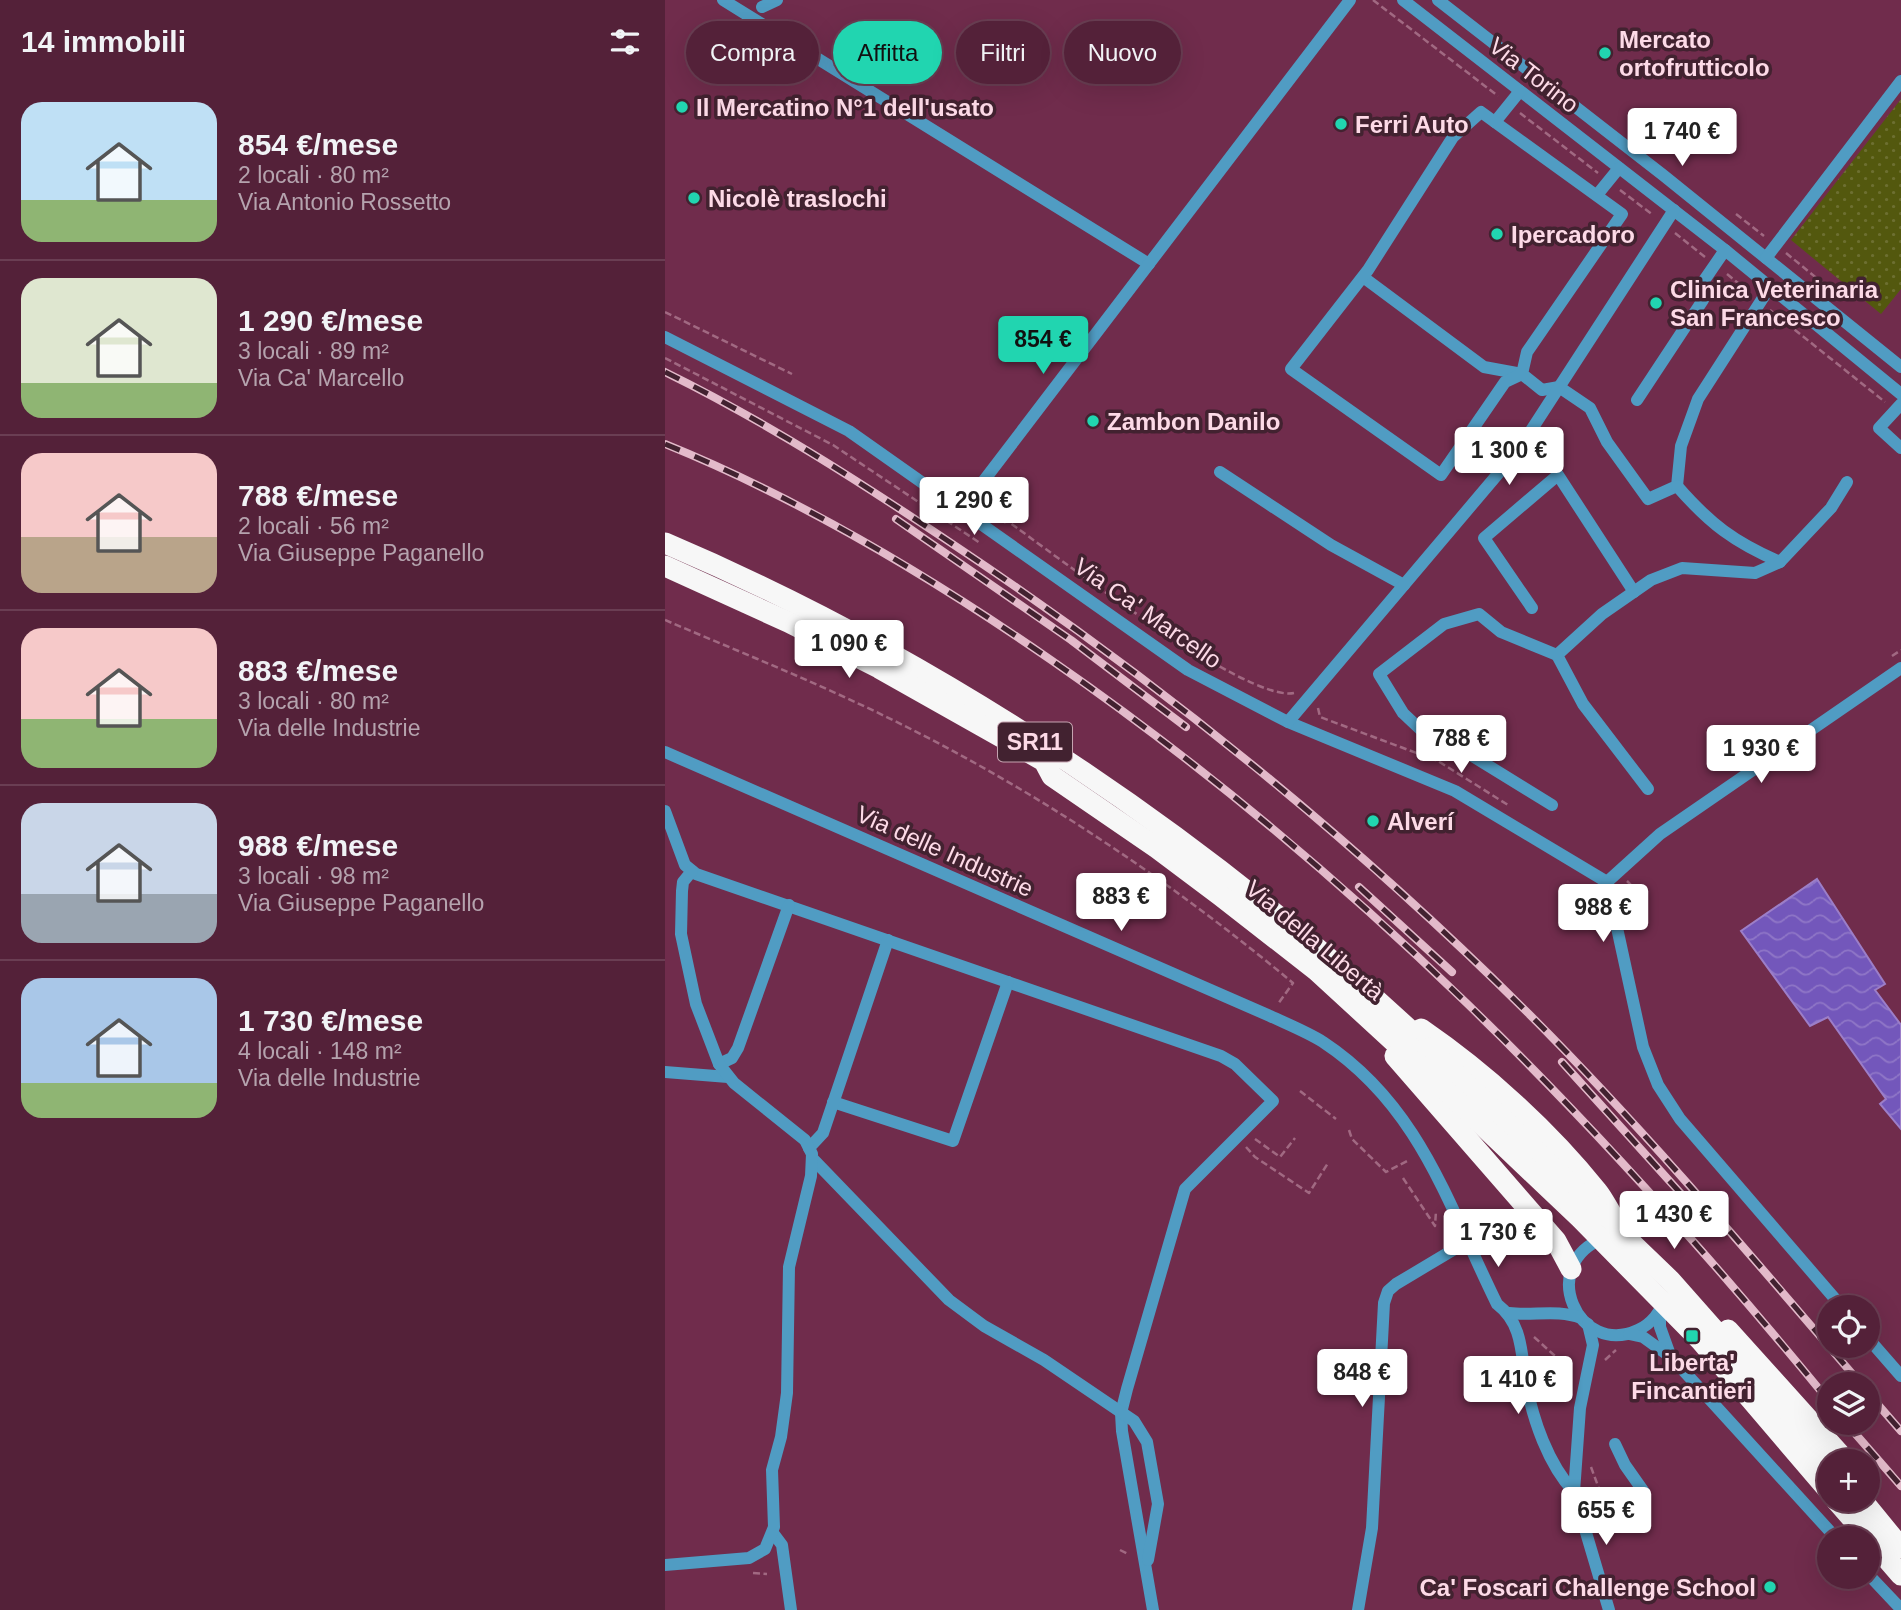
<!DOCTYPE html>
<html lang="it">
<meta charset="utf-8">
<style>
:root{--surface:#542139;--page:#5d2e44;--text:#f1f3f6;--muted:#b5a3ae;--line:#6a3e53;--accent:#21d5b0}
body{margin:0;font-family:Arial,sans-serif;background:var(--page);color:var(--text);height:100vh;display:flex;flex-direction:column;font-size:26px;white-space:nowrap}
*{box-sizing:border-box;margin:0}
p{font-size:23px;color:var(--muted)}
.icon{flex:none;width:38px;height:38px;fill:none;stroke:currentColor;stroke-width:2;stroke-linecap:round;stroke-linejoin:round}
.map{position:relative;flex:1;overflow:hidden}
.drawer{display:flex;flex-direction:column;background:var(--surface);width:665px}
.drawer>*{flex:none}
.top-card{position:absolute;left:21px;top:21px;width:665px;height:63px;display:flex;gap:14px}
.buttons{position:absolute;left:1152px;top:1295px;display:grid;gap:14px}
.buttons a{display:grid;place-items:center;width:63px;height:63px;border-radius:50%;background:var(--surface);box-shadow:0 7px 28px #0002,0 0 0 2px var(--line);font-size:35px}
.price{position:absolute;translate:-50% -60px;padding:0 16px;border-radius:7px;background:#fff;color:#222;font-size:23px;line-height:46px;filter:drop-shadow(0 2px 4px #0008)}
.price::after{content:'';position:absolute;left:50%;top:42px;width:21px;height:16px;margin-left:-10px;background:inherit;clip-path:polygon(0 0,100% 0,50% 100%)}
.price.selected{background:var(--accent);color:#111}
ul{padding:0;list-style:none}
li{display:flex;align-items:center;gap:21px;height:175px;padding:0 21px}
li+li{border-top:2px solid var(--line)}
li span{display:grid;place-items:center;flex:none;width:196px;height:140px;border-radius:21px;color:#555}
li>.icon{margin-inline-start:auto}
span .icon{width:84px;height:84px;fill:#fffc;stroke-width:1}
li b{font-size:30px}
h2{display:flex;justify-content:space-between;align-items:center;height:84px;padding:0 21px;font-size:30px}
.chip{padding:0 24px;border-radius:32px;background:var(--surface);box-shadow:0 7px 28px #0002,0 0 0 2px var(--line);font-size:24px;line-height:63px}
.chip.selected{background:var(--accent);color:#111}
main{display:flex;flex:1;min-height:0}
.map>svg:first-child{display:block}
.green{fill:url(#green-dots)}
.water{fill:url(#water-waves);stroke:#9c7ec8;stroke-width:2}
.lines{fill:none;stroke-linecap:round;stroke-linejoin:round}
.path{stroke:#a16982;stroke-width:2.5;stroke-dasharray:7 3.5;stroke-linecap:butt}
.minor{stroke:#509cc3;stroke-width:12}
.highway{stroke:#f7f7f7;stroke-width:21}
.rail-casing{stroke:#e3baca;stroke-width:8}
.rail{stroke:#422230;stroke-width:5;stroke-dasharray:16;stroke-linecap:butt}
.highway-bridge{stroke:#f7f7f7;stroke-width:21}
.poi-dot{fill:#21d5b0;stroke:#422230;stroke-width:2.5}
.labels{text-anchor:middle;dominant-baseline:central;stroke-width:7;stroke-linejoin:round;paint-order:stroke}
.shield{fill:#422230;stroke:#c5a3b0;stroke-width:2}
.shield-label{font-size:23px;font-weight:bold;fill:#fddae7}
.poi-label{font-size:24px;font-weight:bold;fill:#fddae7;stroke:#422230;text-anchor:start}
.street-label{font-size:24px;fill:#fddae7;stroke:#422230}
</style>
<main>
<section class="drawer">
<h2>14 immobili<svg class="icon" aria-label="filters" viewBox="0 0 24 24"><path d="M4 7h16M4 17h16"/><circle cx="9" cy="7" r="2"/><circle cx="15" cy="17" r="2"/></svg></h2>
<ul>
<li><span style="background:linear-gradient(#bfe0f5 70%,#8fb573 0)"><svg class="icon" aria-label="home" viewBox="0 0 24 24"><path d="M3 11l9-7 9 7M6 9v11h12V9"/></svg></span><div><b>854 €/mese</b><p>2 locali · 80 m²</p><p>Via Antonio Rossetto</p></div></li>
<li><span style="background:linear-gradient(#dfe7d0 75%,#8fb573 0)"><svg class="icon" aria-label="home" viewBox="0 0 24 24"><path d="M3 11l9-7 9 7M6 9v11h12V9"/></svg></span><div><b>1 290 €/mese</b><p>3 locali · 89 m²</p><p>Via Ca' Marcello</p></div></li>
<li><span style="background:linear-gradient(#f6c9c9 60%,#b9a48a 0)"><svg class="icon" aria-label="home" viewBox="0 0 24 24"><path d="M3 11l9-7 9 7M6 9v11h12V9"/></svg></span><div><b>788 €/mese</b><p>2 locali · 56 m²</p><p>Via Giuseppe Paganello</p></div></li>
<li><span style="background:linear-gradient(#f6c9c9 65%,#8fb573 0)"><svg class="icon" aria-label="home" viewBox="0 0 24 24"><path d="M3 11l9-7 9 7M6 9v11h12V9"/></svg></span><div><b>883 €/mese</b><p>3 locali · 80 m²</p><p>Via delle Industrie</p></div></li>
<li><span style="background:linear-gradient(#c9d6e8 65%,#9aa5b1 0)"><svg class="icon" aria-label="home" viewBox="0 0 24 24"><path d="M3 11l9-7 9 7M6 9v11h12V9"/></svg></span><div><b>988 €/mese</b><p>3 locali · 98 m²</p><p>Via Giuseppe Paganello</p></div></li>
<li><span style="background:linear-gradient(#a9c7e8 75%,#8fb573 0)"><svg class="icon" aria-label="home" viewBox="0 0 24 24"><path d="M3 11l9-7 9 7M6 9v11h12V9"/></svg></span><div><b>1 730 €/mese</b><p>4 locali · 148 m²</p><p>Via delle Industrie</p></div></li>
</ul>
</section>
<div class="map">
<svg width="1236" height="1610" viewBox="0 0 1236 1610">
<defs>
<pattern id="green-dots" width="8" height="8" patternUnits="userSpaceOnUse" patternTransform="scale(1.75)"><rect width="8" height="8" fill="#53580e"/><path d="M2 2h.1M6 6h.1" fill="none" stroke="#6d6f31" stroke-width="1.8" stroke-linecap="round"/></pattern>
<pattern id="water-waves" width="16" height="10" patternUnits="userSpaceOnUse" patternTransform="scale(1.75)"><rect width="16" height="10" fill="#7357bb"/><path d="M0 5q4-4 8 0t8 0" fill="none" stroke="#8f76c7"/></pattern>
</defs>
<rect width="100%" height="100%" fill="#702c4c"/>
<path class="green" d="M1236 99V289L1216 314 1126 240Z"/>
<path class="water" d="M1152 879 1220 984 1210 990 1236 1025V1129L1215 1104 1221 1099 1163 1017 1145 1026 1076 931Z"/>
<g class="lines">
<g class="path">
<path d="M708 0 833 96"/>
<path d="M855 113 933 173"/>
<path d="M955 190 988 215"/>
<path d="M1071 214 1099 236"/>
<path d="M1010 233 1040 257"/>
<path d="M1121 253 1170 293"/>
<path d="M1062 274 1084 292"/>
<path d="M1105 310 1220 402"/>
<path d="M0 312 127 374"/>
<path d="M0 358 168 445 315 543"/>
<path d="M339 523 341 520C389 554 581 703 629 693"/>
<path d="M0 620C63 647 128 673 190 702 348 775 495 872 628 983L613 1004"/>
<path d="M1227 656 1236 650"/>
<path d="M653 708 655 717 773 761 843 805"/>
<path d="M960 893 966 885 962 881"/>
<path d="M635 1091 671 1119"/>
<path d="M684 1130 687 1139 721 1172 744 1160"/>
<path d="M590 1139 615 1157 630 1138"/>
<path d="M581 1147 590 1157 644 1193 663 1163"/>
<path d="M738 1178 770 1226 771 1211"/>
<path d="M869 1337 890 1356 901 1378 907 1381"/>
<path d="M940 1360 951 1350"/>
<path d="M926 1467 940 1505"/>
<path d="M455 1550 463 1554"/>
<path d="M88 1573 102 1574"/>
</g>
<g class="minor">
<path d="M58 0 484 264"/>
<path d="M738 0 1060 250 1236 394"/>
<path d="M773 0 998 175 1236 367"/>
<path d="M97 7 112 0"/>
<path d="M830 122 855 91"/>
<path d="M932 195 954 168"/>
<path d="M1101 258 1236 81"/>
<path d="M698 277 819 367 857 374"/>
<path d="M0 337 184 431 523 670 623 722 790 791 942 882 978 1047 993 1085 1015 1119 1177 1307"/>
<path d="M857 374 840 382 776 475 626 369 703 270 788 137 816 112 957 214 862 352 857 374 877 390 894 387 925 408 942 442 983 499 1012 486 1016 446 1033 399 1105 287"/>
<path d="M972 400 1038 300V282L1060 250"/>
<path d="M1236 404 1214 428 1236 448"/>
<path d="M555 472 666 545 739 585"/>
<path d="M1012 486C1045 524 1069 542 1115 562L1166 508 1182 482"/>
<path d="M298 508 685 0"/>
<path d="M867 608 819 538 893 475 969 592"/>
<path d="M623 722 854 449 1009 210"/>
<path d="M0 752 605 1016C622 1024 642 1032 658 1042 755 1106 783 1205 832 1304 858 1324 856 1353 861 1383 868 1420 883 1464 909 1492"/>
<path d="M983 789 918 704 892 655 937 614 986 580 1017 568 1090 573 1115 562"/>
<path d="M887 805 788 744 756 730 738 713 714 674 779 624 814 614 836 632 892 655"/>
<path d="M0 811 20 865 31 874 556 1056 570 1064 608 1101 520 1189 462 1389 456 1413 457 1431 488 1610"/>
<path d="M942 882 995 834 1236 668"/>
<path d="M54 1064 67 1058 73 1048 124 905"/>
<path d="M0 1072 63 1077"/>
<path d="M168 1102 288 1141 343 982"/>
<path d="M144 1148 158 1133 223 940"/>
<path d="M147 1158 284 1300 319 1326 379 1360 469 1421 482 1442 493 1504 483 1560"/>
<path d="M939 1238C871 1264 913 1358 973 1330 986 1324 996 1312 1000 1298"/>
<path d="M995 1309V1327L1004 1352"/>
<path d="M844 1313C868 1316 893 1309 916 1318"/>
<path d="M923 1324 928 1345 915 1408 909 1492 944 1610"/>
<path d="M964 1334 978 1337 1007 1358 1171 1538"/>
<path d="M1202 1337 1236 1376"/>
<path d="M950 1444 960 1465 979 1492"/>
<path d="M108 1533 117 1545 126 1610"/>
<path d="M0 1565 84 1558 100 1549 109 1527 107 1470 116 1437 122 1393 124 1267 146 1176 147 1154 140 1140 69 1083 54 1064 31 1004 16 934 17 891 18 882 27 871"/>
<path d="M1202 1573 1236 1609"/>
<path d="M693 1610 707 1528 719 1303 723 1291 731 1284 803 1241"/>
</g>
<g class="highway">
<path d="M0 543C278 661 544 841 764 1048"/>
<path d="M0 566 123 622 214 668 379 761 387 776 492 848 556 896 652 971 751 1062"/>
<path d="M756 1029C820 1073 883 1130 932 1191 941 1202 946 1216 955 1227"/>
<path d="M730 1056 891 1241 906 1269"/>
<path d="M1063 1330 1181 1461"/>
<path d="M1171 1500 1236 1575"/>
<path d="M1197 1500 1236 1548"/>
</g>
<defs>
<g id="rail">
<path d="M0 372C102 422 198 484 292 547 496 683 689 840 863 1013 980 1130 1088 1258 1196 1384"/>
<path d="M0 444C136 499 266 577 386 660 687 868 933 1119 1164 1401"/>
<path d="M231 519 406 640 521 727"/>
<path d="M694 887 787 972"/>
<path d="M897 1062 1028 1207"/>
<path d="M1202 1392 1236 1431"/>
<path d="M1181 1423 1236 1486"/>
</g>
</defs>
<use href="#rail" class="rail-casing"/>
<use href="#rail" class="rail"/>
<g class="highway-bridge">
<path d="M764 1048 1005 1280 1165 1461"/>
<path d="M751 1062 915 1218 1036 1341 1164 1491"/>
</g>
</g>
<g class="poi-dot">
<circle cx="940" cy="53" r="7"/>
<circle cx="17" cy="107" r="7"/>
<circle cx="676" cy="124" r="7"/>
<circle cx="29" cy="198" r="7"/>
<circle cx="832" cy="234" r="7"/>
<circle cx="991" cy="303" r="7"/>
<circle cx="428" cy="421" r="7"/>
<circle cx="708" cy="821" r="7"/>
<rect x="1020" y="1329" width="14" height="14" rx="3.5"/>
<circle cx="1105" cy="1587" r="7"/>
</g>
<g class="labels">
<rect class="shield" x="333" y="722.5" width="74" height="39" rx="5"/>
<g class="shield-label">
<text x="370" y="742">SR11</text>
</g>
<g class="poi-label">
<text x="954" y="39">Mercato<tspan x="954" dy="28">ortofrutticolo</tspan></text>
<text x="31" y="107">Il Mercatino N°1 dell'usato</text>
<text x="690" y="124">Ferri Auto</text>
<text x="43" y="198">Nicolè traslochi</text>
<text x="846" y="234">Ipercadoro</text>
<text x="1005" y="289">Clinica Veterinaria<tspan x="1005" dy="28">San Francesco</tspan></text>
<text x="442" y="421">Zambon Danilo</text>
<text x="722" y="821">Alverí</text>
<text x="1027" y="1362" text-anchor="middle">Liberta'<tspan x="1027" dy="28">Fincantieri</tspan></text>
<text x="1091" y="1587" text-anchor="end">Ca' Foscari Challenge School</text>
</g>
<g class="street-label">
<text transform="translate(869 75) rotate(38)">Via Torino</text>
<text transform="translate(483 613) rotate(35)">Via Ca' Marcello</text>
<text transform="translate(280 851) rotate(24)">Via delle Industrie</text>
<text transform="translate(650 940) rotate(40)">Via della Libertà</text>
</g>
</g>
</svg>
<div class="buttons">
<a><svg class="icon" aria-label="locate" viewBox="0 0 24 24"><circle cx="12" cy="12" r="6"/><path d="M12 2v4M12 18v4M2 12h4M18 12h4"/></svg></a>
<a><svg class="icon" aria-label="layers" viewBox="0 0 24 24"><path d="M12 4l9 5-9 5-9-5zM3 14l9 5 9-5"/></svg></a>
<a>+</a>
<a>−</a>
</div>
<b class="price" style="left:1017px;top:168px">1 740 €</b>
<b class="price selected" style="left:378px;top:376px">854 €</b>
<b class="price" style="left:844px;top:487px">1 300 €</b>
<b class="price" style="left:309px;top:537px">1 290 €</b>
<b class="price" style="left:184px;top:680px">1 090 €</b>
<b class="price" style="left:796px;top:775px">788 €</b>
<b class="price" style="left:1096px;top:785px">1 930 €</b>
<b class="price" style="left:456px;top:933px">883 €</b>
<b class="price" style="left:938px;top:944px">988 €</b>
<b class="price" style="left:1009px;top:1251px">1 430 €</b>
<b class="price" style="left:833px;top:1269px">1 730 €</b>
<b class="price" style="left:697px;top:1409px">848 €</b>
<b class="price" style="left:853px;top:1416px">1 410 €</b>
<b class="price" style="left:941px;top:1547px">655 €</b>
<div class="top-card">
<a class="chip">Compra</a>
<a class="chip selected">Affitta</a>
<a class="chip">Filtri</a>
<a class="chip">Nuovo</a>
</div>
</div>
</main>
